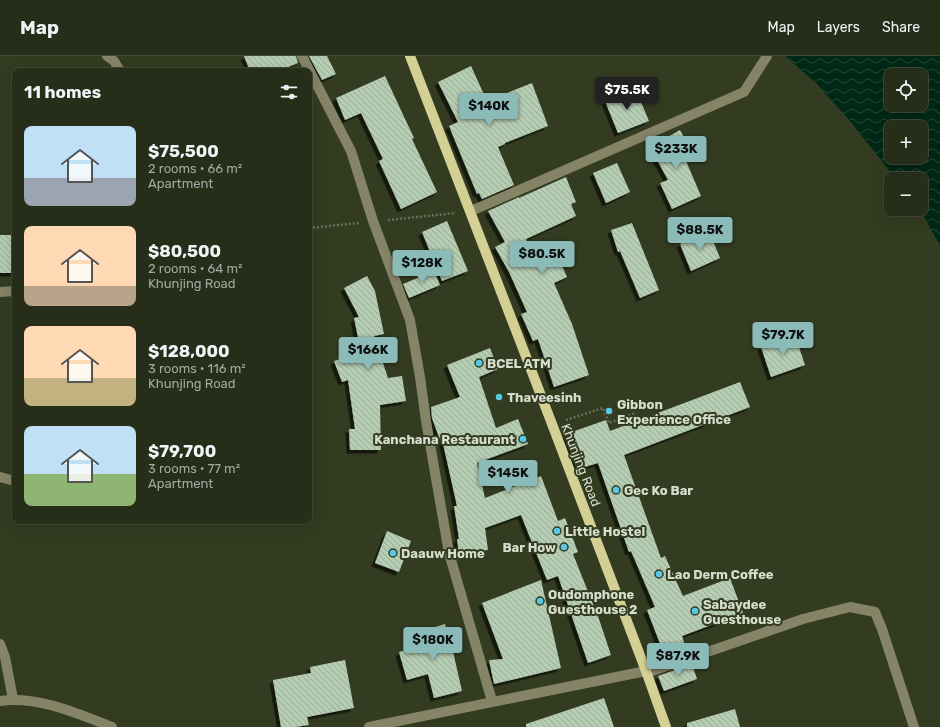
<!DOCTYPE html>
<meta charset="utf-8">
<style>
:root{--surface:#262d19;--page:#323926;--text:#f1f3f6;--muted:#a4a8a2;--line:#424938;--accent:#8bbbb9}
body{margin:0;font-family:Rubik,sans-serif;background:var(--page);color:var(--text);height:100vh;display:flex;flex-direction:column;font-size:15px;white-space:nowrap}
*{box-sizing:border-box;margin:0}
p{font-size:13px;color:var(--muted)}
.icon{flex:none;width:22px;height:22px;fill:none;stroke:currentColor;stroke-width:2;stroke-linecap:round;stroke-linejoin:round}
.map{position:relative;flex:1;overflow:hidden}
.drawer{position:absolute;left:12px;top:12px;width:300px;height:456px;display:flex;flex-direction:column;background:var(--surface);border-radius:8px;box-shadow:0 4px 16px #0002,0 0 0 1px var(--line)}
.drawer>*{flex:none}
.fabs{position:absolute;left:884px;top:12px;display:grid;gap:8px}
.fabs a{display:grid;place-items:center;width:44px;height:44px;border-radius:8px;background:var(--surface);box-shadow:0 4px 16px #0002,0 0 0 1px var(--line);font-size:20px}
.price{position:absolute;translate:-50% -34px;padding:0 9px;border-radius:4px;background:var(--accent);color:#111;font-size:13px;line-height:26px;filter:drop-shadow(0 1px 2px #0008)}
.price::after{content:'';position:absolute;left:50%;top:24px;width:12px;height:9px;margin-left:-6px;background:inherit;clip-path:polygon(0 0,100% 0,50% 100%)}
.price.on{background:#222;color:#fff}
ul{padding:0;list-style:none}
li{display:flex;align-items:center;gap:12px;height:100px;padding:0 12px}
li span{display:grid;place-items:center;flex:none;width:112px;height:80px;border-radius:8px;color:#555}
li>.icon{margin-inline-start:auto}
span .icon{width:48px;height:48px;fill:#fffc;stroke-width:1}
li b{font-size:17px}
h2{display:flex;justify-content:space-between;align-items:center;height:48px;padding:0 12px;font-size:17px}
header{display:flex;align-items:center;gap:24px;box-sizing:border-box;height:56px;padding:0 20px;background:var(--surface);border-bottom:1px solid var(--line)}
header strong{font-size:19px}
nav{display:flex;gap:22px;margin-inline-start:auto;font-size:14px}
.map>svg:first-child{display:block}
.water{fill:url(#water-waves);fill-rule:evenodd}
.building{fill:url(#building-back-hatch);filter:url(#shadow)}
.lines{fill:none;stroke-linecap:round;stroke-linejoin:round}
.path{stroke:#677058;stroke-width:2.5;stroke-dasharray:2 2;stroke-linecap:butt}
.minor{stroke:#868467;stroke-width:10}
.major{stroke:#d4cf93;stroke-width:10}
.poi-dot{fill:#59c8e5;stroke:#333c21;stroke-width:1.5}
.labels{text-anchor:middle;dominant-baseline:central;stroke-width:4;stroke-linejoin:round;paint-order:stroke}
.poi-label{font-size:13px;font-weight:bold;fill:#d7ddcd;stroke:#333c21;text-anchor:start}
.street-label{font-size:13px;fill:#d7ddcd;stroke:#333c21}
</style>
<header>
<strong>Map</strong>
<nav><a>Map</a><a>Layers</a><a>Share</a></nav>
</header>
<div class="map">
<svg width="940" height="671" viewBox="0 0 940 671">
<defs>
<pattern id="water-waves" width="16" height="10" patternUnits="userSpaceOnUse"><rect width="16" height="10" fill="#002817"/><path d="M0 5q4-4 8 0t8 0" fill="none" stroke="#244738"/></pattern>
<pattern id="building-back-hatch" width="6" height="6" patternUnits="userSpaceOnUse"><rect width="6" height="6" fill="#b5cdb2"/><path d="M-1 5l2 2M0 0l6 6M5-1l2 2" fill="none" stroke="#98aa95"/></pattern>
<filter id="shadow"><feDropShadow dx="-3.5" dy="3.5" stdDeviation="0" flood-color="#0009"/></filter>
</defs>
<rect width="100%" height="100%" fill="#333c21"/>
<path class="water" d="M785 0H940V190L920 153 921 123H896L849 64 816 27ZM891 19H921V49H891ZM891 71H921V101H891Z"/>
<g class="building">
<path d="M244 0H296L298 7 278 15H250Z"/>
<path d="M309 0H327L336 18 322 24Z"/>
<path d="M471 10 487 45 532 27 548 70 505 87V88L498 91 514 129 482 143 479 137 477 138 449 70 458 66 438 26Z"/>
<path d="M385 20 414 82 412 83 437 136 401 153 379 105 383 103 361 57 345 64 336 42Z"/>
<path d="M635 32 649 65 618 77 605 45Z"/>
<path d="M680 74 691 94 683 98 701 140 672 153 660 127 668 124 650 91Z"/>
<path d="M617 107 630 136 606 147 593 117Z"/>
<path d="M566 121 576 146 571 148 576 160 526 183 533 201 555 194 567 221 554 227 572 268 589 319 554 331 538 283 533 285 521 258 527 256 509 216 495 191 505 186 488 155 519 141V142Z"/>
<path d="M447 165 468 215 442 225 422 176Z"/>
<path d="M632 167 659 234 640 242 620 195 618 196 611 174Z"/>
<path d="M709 175 720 202 691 215 680 188Z"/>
<rect x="0" y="179" width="15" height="38"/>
<path d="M434 215 440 229 409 242 403 228Z"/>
<path d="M367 220 375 235 384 278 374 280 388 322 402 320 406 345 380 349 381 394H350L349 373H355L348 324 342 326 334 305 361 296 354 262 359 261 344 232Z"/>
<path d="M795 279 805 309 771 321 761 291Z"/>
<path d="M490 292 498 313 479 321 496 372 518 363 528 388 477 407 485 442 541 420 558 465 565 462 578 496 573 498 599 563 611 599 588 607 558 520 547 524 521 459 485 472 488 494 459 498 457 483H459L454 450H457L442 383 440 384 432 362 431 351 460 341 447 309Z"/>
<path d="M740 326 750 351 624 399 661 502 665 500 683 540 730 522 743 557 682 580 687 596 666 603 647 554 655 551 631 495 629 496 598 407 578 413 566 378 606 364 610 375Z"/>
<path d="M387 475 411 485 399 516 375 507Z"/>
<path d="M541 524 561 612 494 628 489 604 503 603 482 547Z"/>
<path d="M445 568 452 591 462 635 434 642 428 618 407 624 399 596 419 590 415 577Z"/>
<path d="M345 604 354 652 307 661 309 669 295 671H281L273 624 311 617 310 611Z"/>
<path d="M692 608 697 623 664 635 658 620Z"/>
<path d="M604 642 614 671H526V668Z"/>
<path d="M735 653 740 671H687V667Z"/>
</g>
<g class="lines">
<g class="path">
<path d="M388 164 456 157"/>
<path d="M309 172 359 167"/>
<path d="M566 364 603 352 609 367 635 357"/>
</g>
<g class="minor">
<path d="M107 0 114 5 120 15"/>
<path d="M302 0 351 95 373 165 410 264 420 321 426 365 449 497 492 645"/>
<path d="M471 155 744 36 767 0"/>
<path d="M0 236 15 235"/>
<path d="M0 421 15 425"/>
<path d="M0 588 5 601 13 643"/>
<path d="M646 617 803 563 850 551 875 556 882 573 914 671"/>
<path d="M0 645C36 639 79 658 112 671"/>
<path d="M369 671 646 615"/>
</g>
<path class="major" d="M410 0 552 368 646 615 666 671"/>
</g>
<g class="poi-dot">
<circle cx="479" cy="307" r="4"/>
<circle cx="499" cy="341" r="4"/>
<circle cx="609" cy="355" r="4"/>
<circle cx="523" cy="383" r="4"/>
<circle cx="616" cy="434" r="4"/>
<circle cx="557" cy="475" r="4"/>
<circle cx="564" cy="491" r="4"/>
<circle cx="393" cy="497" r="4"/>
<circle cx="659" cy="518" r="4"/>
<circle cx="540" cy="545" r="4"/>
<circle cx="695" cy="555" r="4"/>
</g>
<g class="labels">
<g class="poi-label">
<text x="487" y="307">BCEL ATM</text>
<text x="507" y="341">Thaveesinh</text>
<text x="617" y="348">Gibbon<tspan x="617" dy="15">Experience Office</tspan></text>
<text x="515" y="383" text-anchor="end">Kanchana Restaurant</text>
<text x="624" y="434">Gec Ko Bar</text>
<text x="565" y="475">Little Hostel</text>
<text x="556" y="491" text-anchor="end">Bar How</text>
<text x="401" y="497">Daauw Home</text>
<text x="667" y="518">Lao Derm Coffee</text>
<text x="548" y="538">Oudomphone<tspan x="548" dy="15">Guesthouse 2</tspan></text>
<text x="703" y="548">Sabaydee<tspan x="703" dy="15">Guesthouse</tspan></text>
</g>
<g class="street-label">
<text transform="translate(581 409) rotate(69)">Khunjing Road</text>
</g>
</g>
</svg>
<div class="fabs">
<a><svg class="icon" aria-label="locate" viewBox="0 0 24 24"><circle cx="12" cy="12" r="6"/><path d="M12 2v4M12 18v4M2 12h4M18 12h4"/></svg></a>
<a>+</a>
<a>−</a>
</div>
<b class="price on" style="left:627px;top:55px">$75.5K</b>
<b class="price" style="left:489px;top:71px">$140K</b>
<b class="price" style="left:676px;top:114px">$233K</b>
<b class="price" style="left:700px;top:195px">$88.5K</b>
<b class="price" style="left:542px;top:219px">$80.5K</b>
<b class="price" style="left:422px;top:228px">$128K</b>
<b class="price" style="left:783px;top:300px">$79.7K</b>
<b class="price" style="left:368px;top:315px">$166K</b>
<b class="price" style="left:508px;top:438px">$145K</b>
<b class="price" style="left:433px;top:605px">$180K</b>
<b class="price" style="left:678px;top:621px">$87.9K</b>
<section class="drawer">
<h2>11 homes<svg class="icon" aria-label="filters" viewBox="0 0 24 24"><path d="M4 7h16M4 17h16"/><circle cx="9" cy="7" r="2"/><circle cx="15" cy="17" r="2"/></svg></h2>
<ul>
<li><span style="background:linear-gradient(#bfe0f5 65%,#9aa5b1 0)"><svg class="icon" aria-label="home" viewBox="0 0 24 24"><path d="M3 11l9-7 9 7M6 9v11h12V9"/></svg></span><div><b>$75,500</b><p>2 rooms · 66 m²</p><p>Apartment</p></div></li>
<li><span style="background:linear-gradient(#ffd9b3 75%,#b9a48a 0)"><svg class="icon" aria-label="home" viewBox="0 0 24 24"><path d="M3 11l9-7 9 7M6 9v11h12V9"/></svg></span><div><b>$80,500</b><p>2 rooms · 64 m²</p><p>Khunjing Road</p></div></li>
<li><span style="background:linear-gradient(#ffd9b3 65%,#c2b280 0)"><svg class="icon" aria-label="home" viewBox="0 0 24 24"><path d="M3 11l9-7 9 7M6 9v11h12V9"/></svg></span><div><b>$128,000</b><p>3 rooms · 116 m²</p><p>Khunjing Road</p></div></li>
<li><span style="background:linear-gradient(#bfe0f5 60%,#8fb573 0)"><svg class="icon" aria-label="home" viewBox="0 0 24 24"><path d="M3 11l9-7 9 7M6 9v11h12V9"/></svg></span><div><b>$79,700</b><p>3 rooms · 77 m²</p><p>Apartment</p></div></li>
</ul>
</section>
</div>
